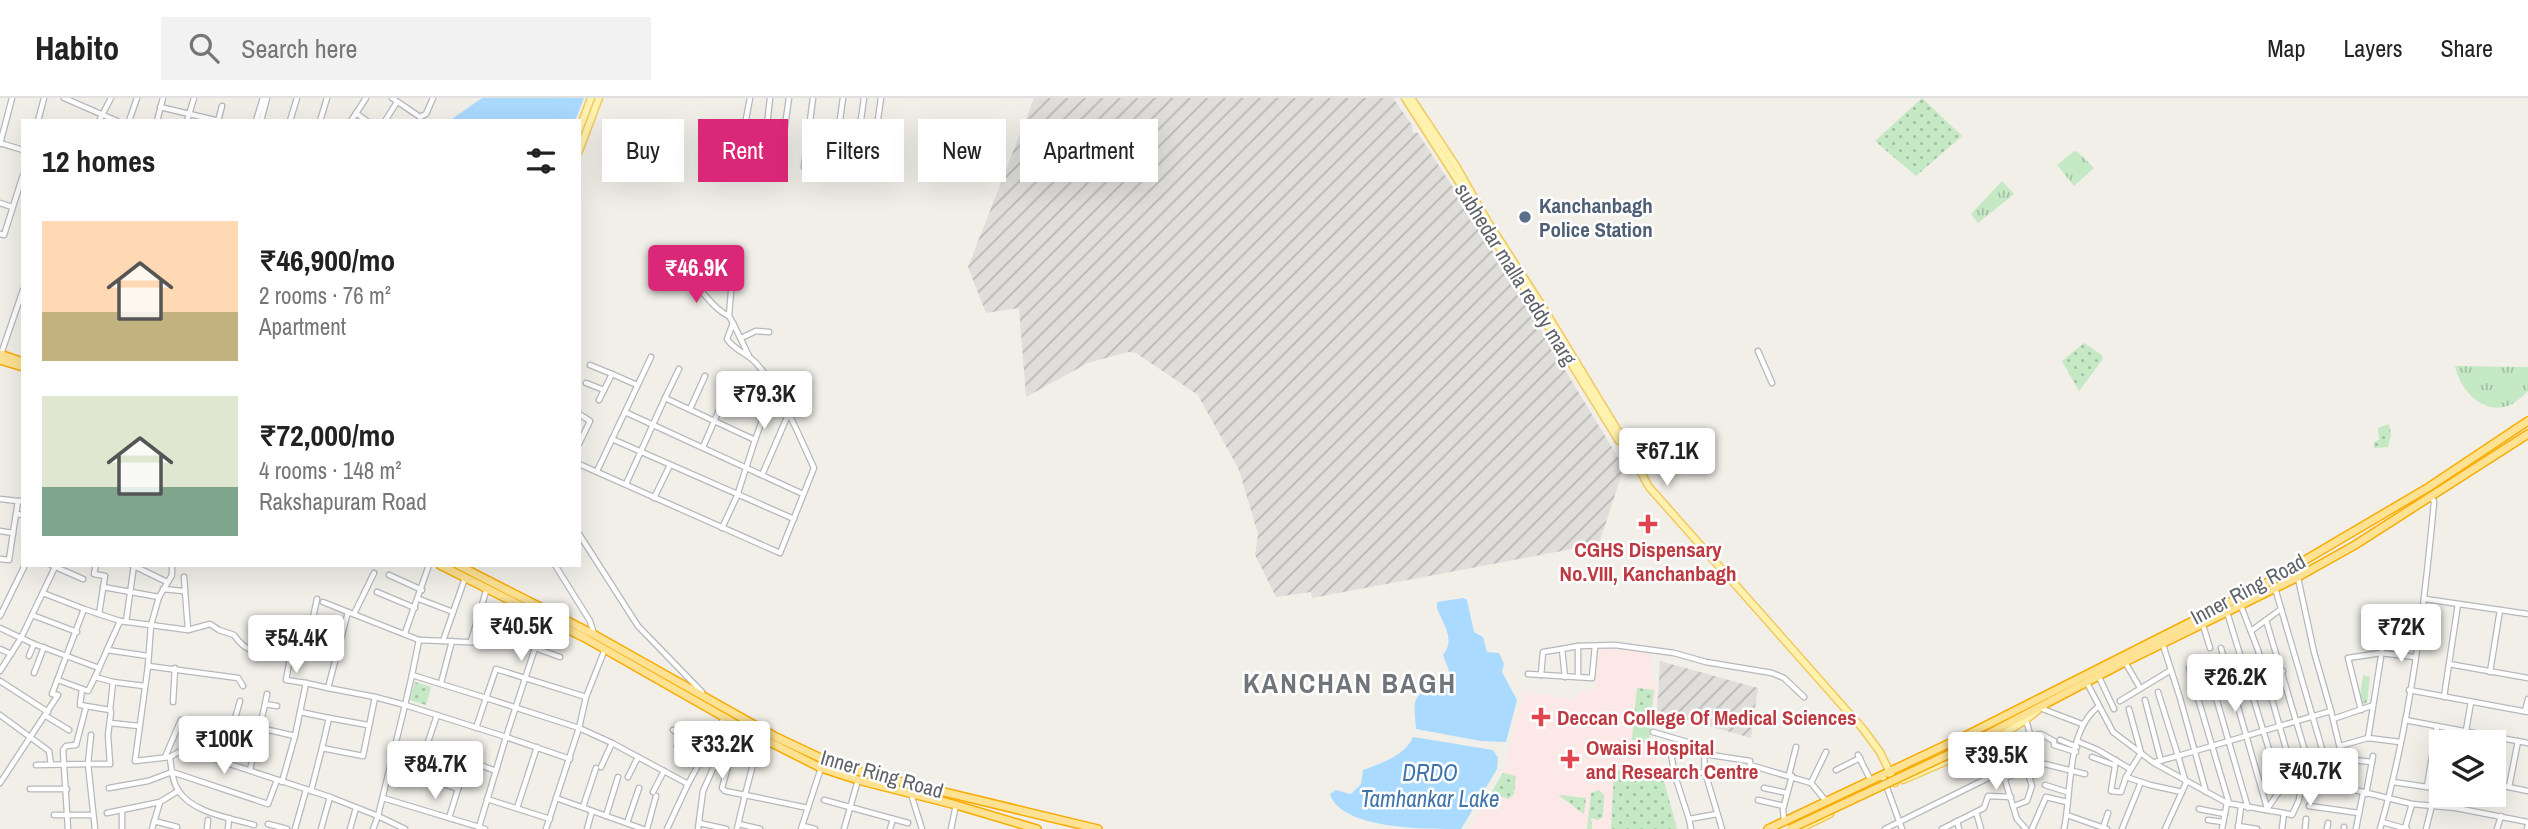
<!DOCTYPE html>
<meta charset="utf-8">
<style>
:root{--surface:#fff;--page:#f2f2f2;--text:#222;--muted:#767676;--line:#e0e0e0;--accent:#db2777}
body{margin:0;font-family:"Archivo Narrow",sans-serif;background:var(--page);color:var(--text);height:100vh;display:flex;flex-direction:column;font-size:26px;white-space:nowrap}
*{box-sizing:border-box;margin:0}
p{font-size:23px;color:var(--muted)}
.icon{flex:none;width:38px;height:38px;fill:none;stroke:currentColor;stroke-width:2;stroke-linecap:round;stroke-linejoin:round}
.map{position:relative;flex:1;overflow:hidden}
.side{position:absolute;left:21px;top:21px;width:560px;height:448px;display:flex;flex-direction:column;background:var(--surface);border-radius:0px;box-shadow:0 7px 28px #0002}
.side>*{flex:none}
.banner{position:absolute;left:602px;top:21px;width:665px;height:63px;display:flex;gap:14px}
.controls{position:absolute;left:2429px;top:632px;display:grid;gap:14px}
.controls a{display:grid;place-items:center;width:77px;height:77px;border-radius:0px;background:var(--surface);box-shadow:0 7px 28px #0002;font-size:35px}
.price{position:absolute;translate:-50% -60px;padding:0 16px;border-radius:7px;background:#fff;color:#222;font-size:23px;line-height:46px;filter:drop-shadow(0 2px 4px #0008)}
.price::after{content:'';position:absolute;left:50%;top:42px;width:21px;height:16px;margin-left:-10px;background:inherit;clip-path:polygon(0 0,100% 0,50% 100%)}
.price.on{background:var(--accent);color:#fff}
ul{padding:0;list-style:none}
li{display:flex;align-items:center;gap:21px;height:175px;padding:0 21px}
li span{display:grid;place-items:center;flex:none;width:196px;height:140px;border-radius:0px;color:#555}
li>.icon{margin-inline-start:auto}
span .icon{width:84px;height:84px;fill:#fffc;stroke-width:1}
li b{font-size:30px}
h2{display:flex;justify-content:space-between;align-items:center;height:84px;padding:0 21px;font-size:30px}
.pill{padding:0 24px;border-radius:0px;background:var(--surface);box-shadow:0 7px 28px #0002;font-size:24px;line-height:63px}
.pill.on{background:var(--accent);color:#fff}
header{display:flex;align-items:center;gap:42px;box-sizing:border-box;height:98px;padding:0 35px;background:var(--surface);border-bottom:2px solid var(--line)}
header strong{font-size:33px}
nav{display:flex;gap:38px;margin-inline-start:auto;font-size:24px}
.search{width:490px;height:63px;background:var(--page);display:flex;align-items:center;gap:18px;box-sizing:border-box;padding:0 24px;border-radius:0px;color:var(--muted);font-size:26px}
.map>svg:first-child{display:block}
.industrial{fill:url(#industrial-furrows)}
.medical{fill:#fce8e6}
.grass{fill:url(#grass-dots)}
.park{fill:url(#park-tufts)}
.pitch{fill:#c5e8c5}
.water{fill:#aadaff}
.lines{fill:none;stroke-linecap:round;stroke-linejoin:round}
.minor-casing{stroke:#b5b8bc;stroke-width:7}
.major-casing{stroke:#f2c960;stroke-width:9}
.highway-casing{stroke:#f9ab00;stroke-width:10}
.minor{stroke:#fff;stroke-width:4.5}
.major{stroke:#fff2af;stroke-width:6}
.highway{stroke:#fde293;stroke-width:7}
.highway-bridge-casing{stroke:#f9ab00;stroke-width:10;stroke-linecap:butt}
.highway-bridge{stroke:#fde293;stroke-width:7}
.service-dot{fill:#5c6f8a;stroke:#fff;stroke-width:2.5}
.health-dot{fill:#e0444e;stroke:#fff;stroke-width:2.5}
.labels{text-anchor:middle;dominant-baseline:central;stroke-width:5;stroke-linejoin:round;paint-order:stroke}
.service-label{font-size:21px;font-weight:bold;fill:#4e5e75;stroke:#fff;text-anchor:start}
.street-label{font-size:21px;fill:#5f6368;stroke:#fff}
.health-label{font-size:21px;font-weight:bold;fill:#be3a42;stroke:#fff;text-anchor:start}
.water-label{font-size:23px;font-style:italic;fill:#4174aa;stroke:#fff}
.district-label{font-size:28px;font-weight:bold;letter-spacing:2px;fill:#70757a;stroke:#fff}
</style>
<header>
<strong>Habito</strong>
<div class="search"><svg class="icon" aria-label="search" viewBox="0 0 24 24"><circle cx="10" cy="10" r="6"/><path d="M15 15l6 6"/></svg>Search here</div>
<nav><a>Map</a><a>Layers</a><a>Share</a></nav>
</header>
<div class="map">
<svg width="2528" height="731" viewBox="0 0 2528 731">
<defs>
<pattern id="industrial-furrows" width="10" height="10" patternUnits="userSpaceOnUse" patternTransform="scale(1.75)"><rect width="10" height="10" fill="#e0deda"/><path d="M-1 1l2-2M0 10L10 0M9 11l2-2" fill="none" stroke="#b9b8b5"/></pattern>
<pattern id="grass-dots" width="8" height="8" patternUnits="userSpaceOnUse" patternTransform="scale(1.75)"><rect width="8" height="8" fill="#c5e8c5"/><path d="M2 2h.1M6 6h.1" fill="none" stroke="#a3c0a4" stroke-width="1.8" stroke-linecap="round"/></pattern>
<pattern id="park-tufts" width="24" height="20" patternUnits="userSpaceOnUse" patternTransform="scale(1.75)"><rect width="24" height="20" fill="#c5e8c5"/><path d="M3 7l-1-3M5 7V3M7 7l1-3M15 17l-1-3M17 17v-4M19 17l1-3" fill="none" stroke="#a3c0a4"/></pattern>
</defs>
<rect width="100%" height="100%" fill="#f1efe8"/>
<g class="industrial">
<path d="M1034 0H1393L1412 27 1413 35H1418L1470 116 1624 369 1599 446 1312 500 1311 494 1276 499 1255 457 1258 436 1239 372 1198 297 1136 255 1128 254 1088 265 1026 299 1019 210 986 215 968 169Z"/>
<path d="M1660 563 1758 590 1751 640 1657 613Z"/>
</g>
<path class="medical" d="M1602 550 1645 552 1649 554 1656 596 1648 652 1654 653 1677 731H1469L1503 675 1524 594 1578 602 1579 592 1595 593 1599 552Z"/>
<g class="grass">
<path d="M1922 0 1962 38 1916 78 1875 43Z"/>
<path d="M2084 245 2102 257 2103 261 2079 293 2062 263Z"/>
<path d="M2389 326 2391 337 2388 349 2374 350V344L2379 342 2378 330Z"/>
<path d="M415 584 431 589 426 607 410 602Z"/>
<path d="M1637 590 1654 592 1651 620 1634 618Z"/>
<path d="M1614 672 1662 676 1677 731H1611Z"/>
<path d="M1503 675 1516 678 1514 696 1509 701 1491 695Z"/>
<path d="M1599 692 1604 697 1603 719 1598 722 1591 720 1592 731H1587L1591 695Z"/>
<path d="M1558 697 1586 700 1584 716Z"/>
</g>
<g class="park">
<path d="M2074 53 2078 54 2094 70 2074 88 2057 67Z"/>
<path d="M2002 83 2014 96 1978 125 1971 116Z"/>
<path d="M2455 268 2528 269V293C2521 300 2513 307 2504 309 2479 314 2459 289 2455 268Z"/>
<path d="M2363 577 2370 579 2367 605 2359 606Z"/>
</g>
<path class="pitch" d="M1634 618 1651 620 1649 644 1632 642Z"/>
<g class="water">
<path d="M482 0H584L575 23H449Z"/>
<path d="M1463 500 1467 502 1474 534 1483 539 1487 554 1499 555 1504 566 1502 574 1517 602 1506 644 1481 643 1416 631C1414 601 1411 602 1435 582H1445L1449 573 1443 557C1456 542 1443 526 1437 510V504Z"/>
<path d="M1413 639 1493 652 1498 660 1497 671 1461 731C1422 731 1341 731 1330 696L1336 692 1351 696 1361 686 1363 672C1381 665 1405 658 1413 639Z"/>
</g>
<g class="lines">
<defs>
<g id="minor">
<path d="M64 0 117 23"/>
<path d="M392 0 420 19 426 16 433 0"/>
<path d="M160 9 219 23"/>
<path d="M356 15 367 23"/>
<path d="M746 21 750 0"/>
<path d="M38 23 44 0"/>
<path d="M99 23 111 0"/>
<path d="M129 23 137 0"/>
<path d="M157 23 163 0"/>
<path d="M187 23 194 0"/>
<path d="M218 23 222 8"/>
<path d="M256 23 263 0"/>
<path d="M261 23 267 0"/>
<path d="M290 23 297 0"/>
<path d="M320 23 327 0"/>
<path d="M351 23 366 0"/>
<path d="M385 23 397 4"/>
<path d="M875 42 881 0"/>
<path d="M858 43 864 0"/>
<path d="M0 45 23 52"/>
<path d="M0 46 12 0"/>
<path d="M764 55 770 0"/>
<path d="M780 63 789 0"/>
<path d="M804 69 813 0"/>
<path d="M832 79 843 0"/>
<path d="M0 105 12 109"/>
<path d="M0 136 4 137 23 77"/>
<path d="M656 156C671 167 685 179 700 192 710 202 716 212 729 218"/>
<path d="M679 173 683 157"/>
<path d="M733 225 749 258"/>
<path d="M741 240 756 233 769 234"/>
<path d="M1758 253 1772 285"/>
<path d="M1 256 23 192"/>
<path d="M590 267 612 276"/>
<path d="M679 271 665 300 755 342 737 398 722 430"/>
<path d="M586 285 604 292 612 276 637 287"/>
<path d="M599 302 604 292"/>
<path d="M690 311 705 278"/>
<path d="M625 314 803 396"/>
<path d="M579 316 590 323 579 346"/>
<path d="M612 341 794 421"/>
<path d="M755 342 770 301"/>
<path d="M703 349 730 287"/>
<path d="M579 366 780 455 814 370C797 334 783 295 756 265 747 255 735 253 727 241L733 225 729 218 731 194"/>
<path d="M597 373 651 259"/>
<path d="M762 377 788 317"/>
<path d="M626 386 665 300"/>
<path d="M654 400 670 367"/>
<path d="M0 401 18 403"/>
<path d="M16 416 23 417"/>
<path d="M0 433 13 435 9 462 0 461"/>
<path d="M13 435 18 403H23"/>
<path d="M579 436 638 528 702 594"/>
<path d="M51 467 83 481"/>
<path d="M96 467 94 476 105 478 99 516"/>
<path d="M132 467 167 484"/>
<path d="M172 467V477L159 499 151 527 188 532 210 526 219 532 234 537C249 560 268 556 292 550"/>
<path d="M555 467 590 523 594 536"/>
<path d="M389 477 422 492"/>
<path d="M184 479 188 532"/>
<path d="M465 480 443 543 536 547 546 521"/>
<path d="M103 489 159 499"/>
<path d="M2275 490 2332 685"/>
<path d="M163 491 183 493"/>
<path d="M377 494 415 510"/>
<path d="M43 495 84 511"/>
<path d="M317 501 306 552 336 558"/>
<path d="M419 501 453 514"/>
<path d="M2425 501 2528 516"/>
<path d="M323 504 348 514"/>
<path d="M2241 508 2258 552 2294 679"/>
<path d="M2227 514 2281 691"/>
<path d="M354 516 374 475"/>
<path d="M32 517 77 534"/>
<path d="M0 518 25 467"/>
<path d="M2266 522 2313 680"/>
<path d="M126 524 134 467"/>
<path d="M2203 527 2210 550"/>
<path d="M0 530 34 546 99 570"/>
<path d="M2251 533 2281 511"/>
<path d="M405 535 429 467"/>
<path d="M471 543 487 490"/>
<path d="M536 547 506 639 570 661"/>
<path d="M2163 547 2180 600 2206 694"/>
<path d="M1578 548V579"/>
<path d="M535 550 560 559"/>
<path d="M2221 550 2267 710"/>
<path d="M0 551 11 556"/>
<path d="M107 552 148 558"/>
<path d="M306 552 292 550 286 582 306 585"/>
<path d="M29 558 34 546"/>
<path d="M2125 564 2140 590"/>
<path d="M2449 566 2528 580"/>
<path d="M0 573 21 540 56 467"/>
<path d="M2490 574 2500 512"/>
<path d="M34 575 44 549"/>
<path d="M1528 576 1592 580 1595 548"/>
<path d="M412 577 419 542 443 543"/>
<path d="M1541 577 1543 554 1562 551"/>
<path d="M1565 579 1562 551 1578 548 1615 547 1674 555 1706 564 1772 575 1784 580 1804 599"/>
<path d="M2099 579 2114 611"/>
<path d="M58 582 88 593 95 579"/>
<path d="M0 583 48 614"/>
<path d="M2249 583 2283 573"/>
<path d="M113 584 144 588"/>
<path d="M441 585 452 543"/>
<path d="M2087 585 2113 634 2154 665 2227 705 2266 712C2276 700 2284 680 2302 679L2412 706 2456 710 2528 724"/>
<path d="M82 591 80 607 110 612 113 584 95 579 120 523"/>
<path d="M2409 592 2528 614"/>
<path d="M2158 594 2178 658 2331 613 2314 554 2298 480"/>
<path d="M375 599 328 590 348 514 419 542"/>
<path d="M586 599 496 571 486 600 579 630 612 645 688 686"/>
<path d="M2444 599 2458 506"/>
<path d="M2145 602 2161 663"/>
<path d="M2120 603 2171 572"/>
<path d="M173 604 175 570"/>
<path d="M265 606 267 596"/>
<path d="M2040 610 2082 626"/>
<path d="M2129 611 2141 655 2126 679 2150 687 2182 694"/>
<path d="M2361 612 2348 560 2381 555 2415 559"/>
<path d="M2331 613 2350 692"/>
<path d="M2525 613 2528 601"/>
<path d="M300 614 329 620"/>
<path d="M0 617 49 653 51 666"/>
<path d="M46 618 69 632"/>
<path d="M2333 621 2371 608"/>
<path d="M2405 622 2528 645"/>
<path d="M110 625 139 628"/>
<path d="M260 630 295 638"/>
<path d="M476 630 486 600 412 577 405 607 506 639 479 729 485 731"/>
<path d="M673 632 707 651"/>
<path d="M1653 634 1701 648 1704 656 1705 674 1722 731"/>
<path d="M2031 638 2041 636 2054 643V647L2076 654"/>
<path d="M2368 640 2387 521"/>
<path d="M1992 641 2017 721 2026 731"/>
<path d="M2060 642 2077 649"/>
<path d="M2079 644 2098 652 2130 671"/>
<path d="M2464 644 2471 604"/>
<path d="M427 647 437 617"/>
<path d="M734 647 722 690 725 693 745 697 760 640"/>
<path d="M677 648 683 637"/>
<path d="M2340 648 2368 640 2400 644"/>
<path d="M322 650 329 620 368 627"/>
<path d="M2017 654 2034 649"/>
<path d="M1671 656 1675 678 1689 721"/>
<path d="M1704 656 1750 663V667L1811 685 1826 703"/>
<path d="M1858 657 1870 681"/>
<path d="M165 659 181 622"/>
<path d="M170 659 135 663 148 568 238 580 243 588"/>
<path d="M2092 659 2114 667"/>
<path d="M2343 661 2372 664"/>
<path d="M223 662 240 603"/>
<path d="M467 662 458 691 418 677 427 647 496 673"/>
<path d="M2116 662 2111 693 2121 694 2126 679"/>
<path d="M2155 664 2178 658 2186 685 2165 731"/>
<path d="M36 667 88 666 91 637"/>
<path d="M2039 668 2045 666 2085 676"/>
<path d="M601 669 612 645"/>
<path d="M391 670 418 677"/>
<path d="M250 672 265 606 277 608"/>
<path d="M1836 672 1860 660"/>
<path d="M1882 676 1902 731"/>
<path d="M1789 677 1796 649"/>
<path d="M628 679 638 659"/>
<path d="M1664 679 1705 674"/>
<path d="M2005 680 2039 668 2026 622"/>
<path d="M282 684 295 638 306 585 328 590"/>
<path d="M2393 684 2427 689 2437 628"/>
<path d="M0 685 58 597 52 596 84 511 120 523 151 527 148 568"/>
<path d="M1811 685 1826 654"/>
<path d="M2494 686 2528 693"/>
<path d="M2045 687 2067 694"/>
<path d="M2427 689 2441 691"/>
<path d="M2509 689 2518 643"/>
<path d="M109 690 148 683 172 674 268 706 277 682"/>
<path d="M1764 690 1787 695"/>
<path d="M30 691H67"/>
<path d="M311 693 322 650 363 658 375 599 405 607 378 718 405 731"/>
<path d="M653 694 664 673"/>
<path d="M911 696 922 731"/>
<path d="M2366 696 2373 658"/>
<path d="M2480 696V697"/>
<path d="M383 700 479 729"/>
<path d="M556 700 643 731"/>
<path d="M487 701 550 721"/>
<path d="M824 702 908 725"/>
<path d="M1758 702 1784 708"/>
<path d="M2229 705 2189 570 2206 565 2248 710"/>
<path d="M2014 708 2027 703 2032 688 2027 672"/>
<path d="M2309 708 2359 715"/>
<path d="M583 709 596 670"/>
<path d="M2456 709 2459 696"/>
<path d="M517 710 537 649"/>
<path d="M2199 711 2225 716"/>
<path d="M2266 712 2284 715"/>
<path d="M1976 714 1981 731"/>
<path d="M107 715 160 704"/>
<path d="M54 717H93"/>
<path d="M2067 717 2107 731"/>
<path d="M606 718 618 679"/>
<path d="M449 720 458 691"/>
<path d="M2208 722 2223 724"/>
<path d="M154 723 177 729"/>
<path d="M1784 723 1783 711 1792 678"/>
<path d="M1957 723 1959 731"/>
<path d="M2382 724 2407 731"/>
<path d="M627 725 639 690"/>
<path d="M699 725 726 731"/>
<path d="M268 726 287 731"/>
<path d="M739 726 760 731"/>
<path d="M254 727C231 720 192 715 178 692 172 683 171 669 170 659L184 651 330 699"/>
<path d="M803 728 815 731"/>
<path d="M2238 728 2257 731"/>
<path d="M2103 730 2108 715"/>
<path d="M2405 730 2412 706"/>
<path d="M68 731 63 652 66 648 76 647 86 609"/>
<path d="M95 731 88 666H110L108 637 111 614 110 612"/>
<path d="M122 731V713"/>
<path d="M152 731 160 704 178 693"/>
<path d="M207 731 208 722"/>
<path d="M228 731 229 720"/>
<path d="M295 731 306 692"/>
<path d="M321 731 330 699 378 718 373 731"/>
<path d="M350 731 356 710"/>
<path d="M546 731 579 630 586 599 605 551"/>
<path d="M587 731 592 713"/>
<path d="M647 731 656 698"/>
<path d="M667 731 688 686 724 620"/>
<path d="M698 731 703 693 716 664 734 647 742 630"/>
<path d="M737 731 745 697 808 710"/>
<path d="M801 731 821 670"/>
<path d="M844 731 858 682"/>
<path d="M890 731 893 721"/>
<path d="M951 731 956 707"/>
<path d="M1691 731 1689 721 1717 716"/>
<path d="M1885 731 1990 679"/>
<path d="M1942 731 1984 710 1988 698 2011 699"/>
<path d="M2032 731 2046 699 2067 704"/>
<path d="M2064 731C2072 695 2066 633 2098 609"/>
<path d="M2122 731 2141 684"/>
<path d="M2222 731 2227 705"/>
<path d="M2238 731 2241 709"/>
<path d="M2282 731 2284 715 2292 717 2299 702 2302 679"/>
<path d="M2305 731 2306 721"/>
<path d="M2327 731 2328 725"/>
<path d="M2344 731V729"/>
<path d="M2356 731 2363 695"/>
<path d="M2380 731C2410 626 2424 513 2434 404L2432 399"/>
<path d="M2426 731 2432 707"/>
<path d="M2497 731 2501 718"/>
<path d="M2527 731 2528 727"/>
</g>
<g id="major">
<path d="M1405 0 1478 114"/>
<path d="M1411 0 1456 68 1488 124 1544 211 1618 333 1649 389 1863 631 1880 654 1895 685"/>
<path d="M579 32 591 0"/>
<path d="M579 53 599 0"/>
<path d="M1494 141 1619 343"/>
<path d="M1903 682C1943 664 2008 640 2039 611"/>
<path d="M1799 731 1830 716"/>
</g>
<g id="highway">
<path d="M0 256 23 264"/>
<path d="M0 262 23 269"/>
<path d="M440 467 585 540 750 634 821 670 858 682 956 707 1037 731"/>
<path d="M458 467 595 537 776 639 825 662 861 674 1098 731"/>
<path d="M1956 653 2125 564 2298 479 2355 447 2528 336"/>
<path d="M1768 731 1969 636 2256 491 2429 389 2528 323"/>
</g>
</defs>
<use href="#minor" class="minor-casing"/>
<use href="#major" class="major-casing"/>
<use href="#highway" class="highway-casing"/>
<use href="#minor" class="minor"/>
<use href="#major" class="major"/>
<use href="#highway" class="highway"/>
<defs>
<path id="highway-bridge" d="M1790 731 1956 653"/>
</defs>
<use href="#highway-bridge" class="highway-bridge-casing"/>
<use href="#highway-bridge" class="highway-bridge"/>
</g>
<circle class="service-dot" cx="1525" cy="119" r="7"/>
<g class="health-dot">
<path d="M1644.5 415.5h7v7h7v7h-7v7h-7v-7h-7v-7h7z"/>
<path d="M1537.5 608.5h7v7h7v7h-7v7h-7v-7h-7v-7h7z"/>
<path d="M1566.5 650.5h7v7h7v7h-7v7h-7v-7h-7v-7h7z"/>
</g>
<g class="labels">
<g class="service-label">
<text x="1539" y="107">Kanchanbagh<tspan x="1539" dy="24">Police Station</tspan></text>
</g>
<g class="street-label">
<text transform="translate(1516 176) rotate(58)">subhedar malla reddy marg</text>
<text transform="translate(2248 491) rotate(-28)">Inner Ring Road</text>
<text transform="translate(882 676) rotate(16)">Inner Ring Road</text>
</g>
<g class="health-label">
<text x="1648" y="451" text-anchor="middle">CGHS Dispensary<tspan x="1648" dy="24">No.VIII, Kanchanbagh</tspan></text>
<text x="1557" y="619">Deccan College Of Medical Sciences</text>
<text x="1586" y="649">Owaisi Hospital<tspan x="1586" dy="24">and Research Centre</tspan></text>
</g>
<g class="water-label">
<text x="1430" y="674">DRDO<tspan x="1430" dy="26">Tamhankar Lake</tspan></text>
</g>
<g class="district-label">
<text x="1350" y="585">KANCHAN BAGH</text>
</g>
</g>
</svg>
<div class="controls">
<a><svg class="icon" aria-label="layers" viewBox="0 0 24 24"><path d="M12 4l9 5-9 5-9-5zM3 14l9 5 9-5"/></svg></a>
</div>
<b class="price on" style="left:696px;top:207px">₹46.9K</b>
<b class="price" style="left:764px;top:333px">₹79.3K</b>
<b class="price" style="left:1667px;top:390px">₹67.1K</b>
<b class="price" style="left:521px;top:565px">₹40.5K</b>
<b class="price" style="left:2401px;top:566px">₹72K</b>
<b class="price" style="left:296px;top:577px">₹54.4K</b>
<b class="price" style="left:2235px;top:616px">₹26.2K</b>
<b class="price" style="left:224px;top:678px">₹100K</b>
<b class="price" style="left:722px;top:683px">₹33.2K</b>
<b class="price" style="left:1996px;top:694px">₹39.5K</b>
<b class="price" style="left:435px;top:703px">₹84.7K</b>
<b class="price" style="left:2310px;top:710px">₹40.7K</b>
<div class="banner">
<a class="pill">Buy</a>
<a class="pill on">Rent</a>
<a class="pill">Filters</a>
<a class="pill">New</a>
<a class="pill">Apartment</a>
</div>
<section class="side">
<h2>12 homes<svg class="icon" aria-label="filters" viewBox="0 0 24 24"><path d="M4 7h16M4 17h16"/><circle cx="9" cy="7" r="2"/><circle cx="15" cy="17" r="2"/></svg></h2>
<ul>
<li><span style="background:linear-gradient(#ffd9b3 65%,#c2b280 0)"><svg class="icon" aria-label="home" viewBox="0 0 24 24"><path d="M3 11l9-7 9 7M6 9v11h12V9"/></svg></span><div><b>₹46,900/mo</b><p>2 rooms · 76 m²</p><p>Apartment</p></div></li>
<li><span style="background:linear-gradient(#dfe7d0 65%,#7fa58c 0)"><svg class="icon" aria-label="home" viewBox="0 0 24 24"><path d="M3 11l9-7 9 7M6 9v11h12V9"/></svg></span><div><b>₹72,000/mo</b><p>4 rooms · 148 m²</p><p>Rakshapuram Road</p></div></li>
</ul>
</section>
</div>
